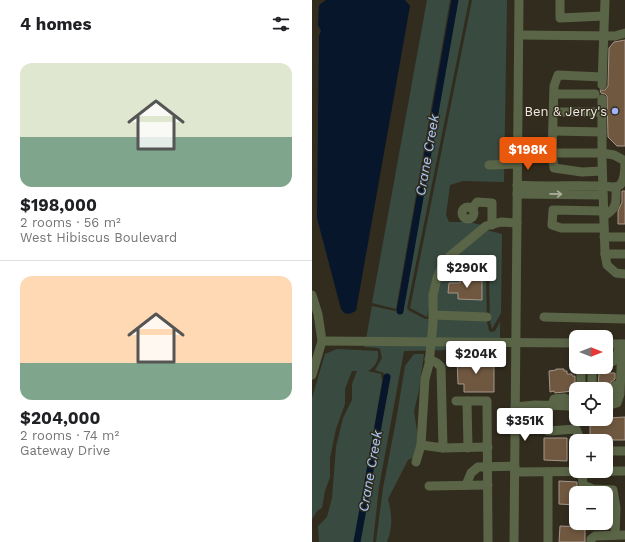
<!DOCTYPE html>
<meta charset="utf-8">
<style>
:root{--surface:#fff;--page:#f2f2f2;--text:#202124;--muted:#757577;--line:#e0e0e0;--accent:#ea580c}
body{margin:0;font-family:"Work Sans",sans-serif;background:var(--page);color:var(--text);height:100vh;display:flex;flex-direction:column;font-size:15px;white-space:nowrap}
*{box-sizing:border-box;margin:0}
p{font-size:13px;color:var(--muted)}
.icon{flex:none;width:22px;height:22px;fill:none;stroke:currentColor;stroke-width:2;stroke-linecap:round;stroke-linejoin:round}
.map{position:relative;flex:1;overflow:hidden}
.panel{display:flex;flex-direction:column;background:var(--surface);width:312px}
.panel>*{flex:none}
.needle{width:26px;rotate:90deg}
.controls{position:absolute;left:257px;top:330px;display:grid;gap:8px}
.controls a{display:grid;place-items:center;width:44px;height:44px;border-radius:8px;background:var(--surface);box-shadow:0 2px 6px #0003;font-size:20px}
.price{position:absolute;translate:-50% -34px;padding:0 9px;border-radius:4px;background:#fff;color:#222;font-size:13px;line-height:26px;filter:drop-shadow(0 1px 2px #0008)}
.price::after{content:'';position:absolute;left:50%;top:24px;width:12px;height:9px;margin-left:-6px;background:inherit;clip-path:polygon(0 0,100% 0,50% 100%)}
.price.active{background:var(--accent);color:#fff}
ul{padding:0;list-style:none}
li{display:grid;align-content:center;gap:8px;height:212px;padding:0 20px}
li+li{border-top:1px solid var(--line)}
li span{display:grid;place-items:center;height:124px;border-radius:12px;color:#555}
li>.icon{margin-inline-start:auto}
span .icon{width:72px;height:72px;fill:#fffc;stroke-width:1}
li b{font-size:17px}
h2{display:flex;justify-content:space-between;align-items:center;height:48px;padding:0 20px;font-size:17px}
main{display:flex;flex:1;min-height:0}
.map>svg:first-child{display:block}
.green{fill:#394b40}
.water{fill:#07162b}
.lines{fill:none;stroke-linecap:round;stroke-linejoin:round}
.canal{stroke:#07162b;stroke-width:7}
.building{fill:#705840;stroke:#a4968a}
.minor{stroke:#5a6547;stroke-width:9}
.oneway{stroke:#acaf9d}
.poi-dot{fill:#a4b2fc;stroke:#322c1e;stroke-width:1.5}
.labels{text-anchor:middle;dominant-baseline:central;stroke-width:3;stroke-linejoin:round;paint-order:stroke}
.poi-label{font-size:13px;fill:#f0ece3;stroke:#322c1e;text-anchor:end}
.water-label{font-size:14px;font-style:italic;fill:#a6c8f8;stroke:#322c1e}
</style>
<main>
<section class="panel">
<h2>4 homes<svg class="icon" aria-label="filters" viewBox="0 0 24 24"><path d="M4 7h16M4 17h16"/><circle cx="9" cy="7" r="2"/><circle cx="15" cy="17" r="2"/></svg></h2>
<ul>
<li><span style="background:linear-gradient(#dfe7d0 60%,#7fa58c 0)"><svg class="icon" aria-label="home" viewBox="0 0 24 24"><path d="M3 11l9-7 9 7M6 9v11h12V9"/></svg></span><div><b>$198,000</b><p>2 rooms · 56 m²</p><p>West Hibiscus Boulevard</p></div></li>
<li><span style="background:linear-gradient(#ffd9b3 70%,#7fa58c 0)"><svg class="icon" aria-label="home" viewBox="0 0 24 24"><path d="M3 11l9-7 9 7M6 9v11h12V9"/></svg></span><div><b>$204,000</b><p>2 rooms · 74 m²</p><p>Gateway Drive</p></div></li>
</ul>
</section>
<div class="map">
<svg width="313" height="542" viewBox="0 0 313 542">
<rect width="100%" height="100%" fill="#322c1e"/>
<g class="green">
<path d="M115 0H138L84 309 60 303Z"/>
<path d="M141 0H157L95 308 96 310 113 319H117L127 274 138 265 156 270 167 277 174 280 175 322 177 331 180 332 183 331 188 322V339H54L60 306 83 311 87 309Z"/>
<path d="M160 0H195L192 182 151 181 138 185 134 215 137 222H156L170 225 174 230 190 234 189 313 180 329 178 321 177 278 169 275 158 267 137 261 124 273 115 317 98 308Z"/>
<path d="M53 345 188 346V349L92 351 67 487 61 542H46L73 382 72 373 63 370 70 358 68 349 66 348 52 347Z"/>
<path d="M25 349 66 351C67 360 64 366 56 371L69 374 70 381 43 542H7L6 526 15 517 20 498 24 447 31 418 40 400V384L45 371H40L33 389V404L24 429 18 458V477L13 491 10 508 6 510 0 519V398L13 354Z"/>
<path d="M102 354H112L107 390 102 411 106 438 104 456 96 460 76 499C80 514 81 527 75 542H64L71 488 84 421 93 366Z"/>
</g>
<path class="water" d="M14 0H93L98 6 44 311 37 314 32 313 29 309 5 218 7 36 9 31 6 25 7 5Z"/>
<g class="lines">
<g class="canal">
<path d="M88 311 143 0"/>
<path d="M45 542 75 377"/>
</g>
</g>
<g class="building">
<path d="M313 40V146H305L296 137 295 96 293 94 289 93 288 90H293L296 86 297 48 302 42Z"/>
<path d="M310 191H313V224H306V211L310 202Z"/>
<path d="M170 279V300L146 299V293H136L137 283H148V280Z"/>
<path d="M145 358H175V366H182V392H152V384H146Z"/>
<path d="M244 369H252V371H255V374H260V376H263V384H261V391L243 393 242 391 238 392 237 371 244 370Z"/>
<path d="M287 373H303V379L299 382 298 389H286Z"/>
<path d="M313 417V440H278V419Z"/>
<path d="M232 438H255V461L232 460Z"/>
<path d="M247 481 265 482V486L269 491V493H264V505L247 504Z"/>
<path d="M248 526 273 527V542H247Z"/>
</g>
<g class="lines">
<g class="minor">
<path d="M248 0V18L292 16"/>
<path d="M207 35 303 36 313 33"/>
<path d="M290 77 246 75 242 86 240 153 242 168 270 172 290 171"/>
<path d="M290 85 293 0"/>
<path d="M242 94H283"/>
<path d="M290 99V159L293 254 295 265 304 273 313 274"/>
<path d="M241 112H290"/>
<path d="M241 131 290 132"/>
<path d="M177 165 205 164"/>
<path d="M205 185C233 187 261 185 290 186 296 186 303 189 308 185 313 180 313 169 313 161L302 155 290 153H240"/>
<path d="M205 194 291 195"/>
<circle cx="156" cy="213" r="6"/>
<path d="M160 209 165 202 180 203V225"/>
<path d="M291 211 241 210 240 225 249 228H292"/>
<path d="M292 216C306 208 304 202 304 187"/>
<path d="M292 237H313"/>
<path d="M293 254H313"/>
<path d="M0 295 6 314 10 341 0 375"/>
<path d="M121 315 175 317"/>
<path d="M232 317 313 319"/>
<path d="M10 341 264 343"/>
<path d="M294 344H313"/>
<path d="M117 359 125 363 129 367 131 448"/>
<path d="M294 362H299L304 360 306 351"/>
<path d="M269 389V367"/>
<path d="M280 389V367"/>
<path d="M294 395H300L304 392V385"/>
<path d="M144 401H175L176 542"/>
<path d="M155 401 156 448"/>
<path d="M240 406 242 399 252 398 255 399 256 406"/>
<path d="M294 406 305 403 308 394 310 344"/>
<path d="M203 407 223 405 264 406"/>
<path d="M236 431 264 429 266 434 267 441"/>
<path d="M109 445 131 448 176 447"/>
<path d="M294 451H313"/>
<path d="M104 462 109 445 113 379 117 364 121 324V295L125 278 132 261 174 226 189 222 205 223"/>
<path d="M270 471 271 485 281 489 301 490 304 508 303 535"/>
<path d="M203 472 313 471"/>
<path d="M236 472V542"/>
<path d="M154 485 159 473 166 467 203 466"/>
<path d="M117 486 176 485"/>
<path d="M202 542 207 0"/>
<path d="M279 542V539L283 536 313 535"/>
</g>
</g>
<defs><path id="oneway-shaft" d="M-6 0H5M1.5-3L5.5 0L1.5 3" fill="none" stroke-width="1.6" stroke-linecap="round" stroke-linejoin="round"/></defs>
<use class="oneway" href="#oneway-shaft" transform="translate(244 194) rotate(1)"/>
<circle class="poi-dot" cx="303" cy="111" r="4"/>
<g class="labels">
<g class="poi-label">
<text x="295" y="111">Ben &amp; Jerry's</text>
</g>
<g class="water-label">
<text transform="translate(115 155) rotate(-80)">Crane Creek</text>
<text transform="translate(58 471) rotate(-80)">Crane Creek</text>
</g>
</g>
</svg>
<div class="controls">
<a><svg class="needle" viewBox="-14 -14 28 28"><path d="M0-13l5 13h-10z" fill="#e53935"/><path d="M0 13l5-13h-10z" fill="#757577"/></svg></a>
<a><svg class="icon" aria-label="locate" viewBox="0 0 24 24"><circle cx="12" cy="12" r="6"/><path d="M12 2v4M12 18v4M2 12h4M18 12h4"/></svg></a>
<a>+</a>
<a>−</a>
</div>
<b class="price active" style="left:216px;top:171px">$198K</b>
<b class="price" style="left:155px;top:289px">$290K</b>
<b class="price" style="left:164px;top:375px">$204K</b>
<b class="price" style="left:213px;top:442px">$351K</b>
</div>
</main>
